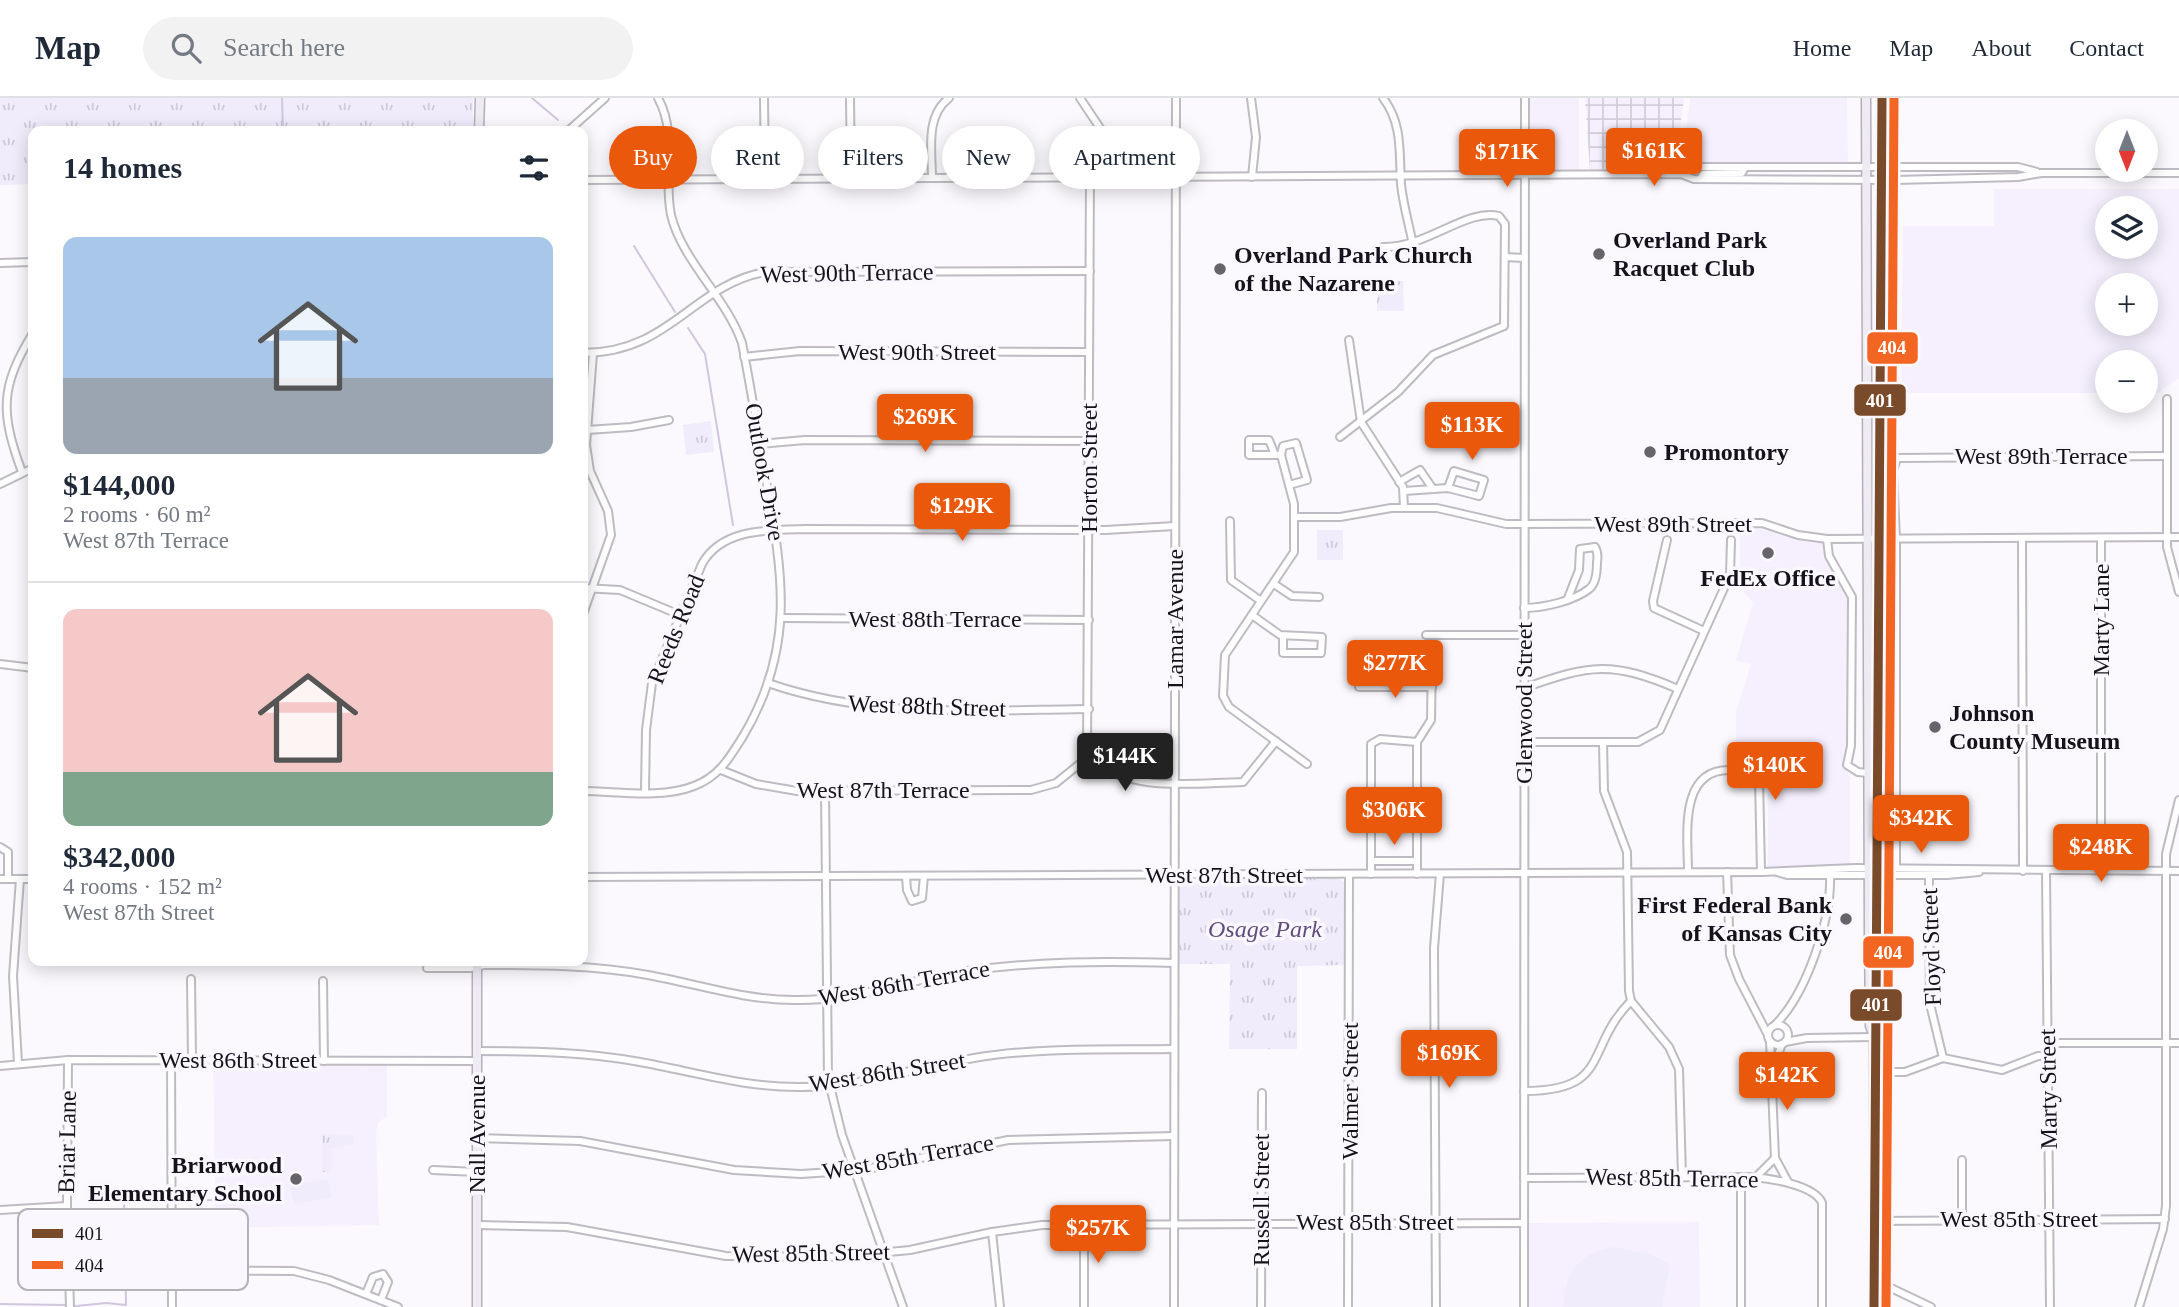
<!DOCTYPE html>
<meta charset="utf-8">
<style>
:root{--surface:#fff;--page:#f2f2f3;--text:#1f2937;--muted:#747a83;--line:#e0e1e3;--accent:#ea580c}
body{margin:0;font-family:Georgia,serif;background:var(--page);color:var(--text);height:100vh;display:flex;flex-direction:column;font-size:26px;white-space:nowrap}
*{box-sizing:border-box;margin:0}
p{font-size:23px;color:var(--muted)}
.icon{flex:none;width:38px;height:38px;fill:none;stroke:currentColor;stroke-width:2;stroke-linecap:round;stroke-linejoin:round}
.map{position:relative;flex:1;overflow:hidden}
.sheet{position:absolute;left:28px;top:28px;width:560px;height:840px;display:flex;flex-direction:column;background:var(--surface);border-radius:14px;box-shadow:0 4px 18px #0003}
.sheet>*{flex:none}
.banner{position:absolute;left:609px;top:28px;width:665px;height:63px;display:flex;gap:14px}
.needle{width:46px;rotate:180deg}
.fabs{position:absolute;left:2095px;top:21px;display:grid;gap:14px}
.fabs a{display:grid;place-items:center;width:63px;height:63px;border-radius:50%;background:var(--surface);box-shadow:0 4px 18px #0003;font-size:35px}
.price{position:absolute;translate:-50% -60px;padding:0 16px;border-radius:7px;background:var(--accent);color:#fff;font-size:23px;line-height:46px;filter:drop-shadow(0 2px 4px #0008)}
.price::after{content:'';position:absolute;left:50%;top:42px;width:21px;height:16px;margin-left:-10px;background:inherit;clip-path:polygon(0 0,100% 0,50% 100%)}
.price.on{background:#222;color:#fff}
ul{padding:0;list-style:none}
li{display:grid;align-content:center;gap:14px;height:371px;padding:0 35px}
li+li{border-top:2px solid var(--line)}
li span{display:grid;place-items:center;height:217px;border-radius:14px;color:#555}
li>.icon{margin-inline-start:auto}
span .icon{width:126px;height:126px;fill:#fffc;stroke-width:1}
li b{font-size:30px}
h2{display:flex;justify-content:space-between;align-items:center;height:84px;padding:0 35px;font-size:30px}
.chip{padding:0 24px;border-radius:32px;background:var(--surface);box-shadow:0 4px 18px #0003;font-size:24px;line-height:63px}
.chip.on{background:var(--accent);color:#fff}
header{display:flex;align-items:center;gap:42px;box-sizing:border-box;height:98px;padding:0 35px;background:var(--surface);border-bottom:2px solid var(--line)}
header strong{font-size:33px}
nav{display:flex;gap:38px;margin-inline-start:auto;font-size:24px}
.search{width:490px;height:63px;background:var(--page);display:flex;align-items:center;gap:18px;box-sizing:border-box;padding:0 24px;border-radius:38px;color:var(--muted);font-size:26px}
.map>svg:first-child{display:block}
.built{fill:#f6f0fe;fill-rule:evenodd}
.industrial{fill:url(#industrial-grid)}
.green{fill:#f1ecfb}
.park{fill:url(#park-tufts)}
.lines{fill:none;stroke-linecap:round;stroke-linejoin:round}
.stream{stroke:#d0c6e0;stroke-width:2}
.minor-casing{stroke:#bebbc2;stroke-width:10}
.major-casing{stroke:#b5aebd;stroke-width:11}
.minor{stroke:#fefeff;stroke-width:6}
.major{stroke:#eeebf3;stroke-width:8}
.bus-1-casing{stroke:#faf8fe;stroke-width:14}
.bus-2-casing{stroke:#faf8fe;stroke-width:14}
.bus-1{stroke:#7a4b2a;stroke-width:9}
.bus-2{stroke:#f26522;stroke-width:9}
.poi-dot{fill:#66636a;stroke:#faf8fe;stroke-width:2.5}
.labels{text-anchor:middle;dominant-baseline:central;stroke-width:7;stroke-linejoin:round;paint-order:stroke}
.poi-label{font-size:24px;font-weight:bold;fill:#15121b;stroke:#faf8fe;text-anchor:start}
.street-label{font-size:24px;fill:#15121b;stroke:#faf8fe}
.park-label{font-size:24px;font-style:italic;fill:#604c7d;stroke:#faf8fe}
.key{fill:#faf8fe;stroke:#b5b3ba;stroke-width:2}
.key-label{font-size:19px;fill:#15121b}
.line-badge{stroke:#faf8fe;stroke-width:2.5}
.badge-label{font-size:19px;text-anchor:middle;font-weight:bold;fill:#fff}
</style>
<header>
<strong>Map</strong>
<div class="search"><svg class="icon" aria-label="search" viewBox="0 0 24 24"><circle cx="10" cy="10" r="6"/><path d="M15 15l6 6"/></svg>Search here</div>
<nav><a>Home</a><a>Map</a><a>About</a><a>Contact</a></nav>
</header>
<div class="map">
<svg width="2179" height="1209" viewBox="0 0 2179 1209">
<defs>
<pattern id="industrial-grid" width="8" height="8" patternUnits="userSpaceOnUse" patternTransform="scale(1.75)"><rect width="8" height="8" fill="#f6f0fe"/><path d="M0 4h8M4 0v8" fill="none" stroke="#d2cdd9"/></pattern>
<pattern id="park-tufts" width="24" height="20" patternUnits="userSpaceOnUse" patternTransform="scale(1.75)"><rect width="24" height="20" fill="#f1ecfb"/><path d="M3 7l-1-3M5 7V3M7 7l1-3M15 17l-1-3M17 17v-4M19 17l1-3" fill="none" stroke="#cec9d7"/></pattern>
</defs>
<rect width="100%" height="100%" fill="#fbf9fd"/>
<g class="built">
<path d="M1530 0H1579V73H1536L1531 69Z"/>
<path d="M1690 0H1847L1848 64 1688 66 1684 50Z"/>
<path d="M1994 91H2179V281L2162 291 2161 295H2146V264H2107V295H1901L1903 128H1994ZM2146 110V149H2107V110ZM2107 187H2146V226H2107Z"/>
<path d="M1740 430 1772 431 1796 442 1822 446 1829 467 1848 497V647L1844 670 1850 678V768L1768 769V665L1736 664V614L1751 566 1736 562 1753 505 1740 489Z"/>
<path d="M213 964 387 967V1018L378 1025 376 1034 379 1127 216 1130Z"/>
<path d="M1699 1124 1700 1209H1527V1125Z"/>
</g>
<path class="industrial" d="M1585 0H1684L1675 68 1590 72Z"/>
<g class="green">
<path d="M328 1081 332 1100 294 1106 290 1087Z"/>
<path d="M1614 1149 1650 1156 1670 1166 1662 1209H1563C1564 1176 1580 1153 1614 1149Z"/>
</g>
<g class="park">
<path d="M0 0H473V33H33V86L0 87Z"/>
<path d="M1403 183 1404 213H1377V184Z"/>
<path d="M711 323 714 354 686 357 683 327Z"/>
<rect x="1317" y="432" width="26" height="30"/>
<path d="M1339 780 1346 786 1347 867 1297 868V951H1229L1230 866H1178L1180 783Z"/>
<path d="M322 1036 354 1037V1046L331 1051V1074H322Z"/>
</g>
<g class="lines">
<g class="stream">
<path d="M282 0 283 33"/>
<path d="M532 0 558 22"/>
<path d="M634 148 675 214"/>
<path d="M688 230 705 256 733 427"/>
<path d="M177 1103 212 1102"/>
<path d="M0 1206 65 1207"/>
<path d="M76 1208 106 1205 126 1207 124 1101 165 1102"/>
</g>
<defs>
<g id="minor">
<path d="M764 0 765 81"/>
<path d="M850 0 851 81"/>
<path d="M1080 0 1116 54 1123 81"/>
<path d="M1251 0 1256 39 1252 79"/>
<path d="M1383 0C1403 26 1399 55 1401 86 1403 107 1409 126 1413 147"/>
<path d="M568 33 605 0"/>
<path d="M1681 76 1697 69H2018L2037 74"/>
<path d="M932 80C932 53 925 18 949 0"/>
<path d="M1700 81 1703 76 1742 75 1745 69"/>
<path d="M583 82 1681 76 1694 81 1895 82 2018 79 2041 75H2179"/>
<path d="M1505 159 1524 160"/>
<path d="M0 165 33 164"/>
<path d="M1349 242 1361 324 1403 389 1404 410"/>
<path d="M583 255C670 255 693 187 765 174L1090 173"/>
<path d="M744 259 800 253 1089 254"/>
<path d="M2167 301V449L2179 494"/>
<path d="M587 332 631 329 669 322"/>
<path d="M1340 339 1398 294 1433 257 1504 228 1505 126 1499 118C1466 110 1427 150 1383 149"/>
<path d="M760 346 805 342 1089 343"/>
<path d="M1275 357 1269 342H1249V357H1281"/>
<path d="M1281 357 1294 406V454L1225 557 1223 598 1229 609 1307 666"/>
<path d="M1281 357 1283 348 1296 345 1307 382 1289 387"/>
<path d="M22 374C0 314 0 289 33 235"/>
<path d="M1399 384 1420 372 1433 391"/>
<path d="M0 386 33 370"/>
<path d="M1404 393 1448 390 1479 398 1484 382 1454 373 1448 390"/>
<path d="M1294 419H1340L1391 410H1437L1506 426 1762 425 1798 437 1827 441 2179 439"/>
<path d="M1230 423 1231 482 1261 503"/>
<path d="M2022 440 2023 773"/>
<path d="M2101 440V773"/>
<path d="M1827 441 1829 458 1852 499 1851 648 1847 667 1858 674 1868 675"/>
<path d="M1667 442 1653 503 1654 510 1704 533"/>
<path d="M1274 486 1292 498 1319 499"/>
<path d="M583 490 620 492 680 517"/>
<path d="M1524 510C1543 510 1574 503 1589 491 1596 486 1597 472 1597 464 1598 458 1598 454 1595 449L1580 451 1579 472 1568 500"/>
<path d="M583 516 611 437 608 413 590 373 586 347 593 255"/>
<path d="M1252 517 1280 537 1322 539 1321 555H1283V538"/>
<path d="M781 520 1089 522"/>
<path d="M1426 537H1524"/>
<path d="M0 566 33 570"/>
<path d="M768 585C870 621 982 612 1089 611"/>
<path d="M1359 589H1432"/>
<path d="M1524 590C1591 566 1612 563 1678 591"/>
<path d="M1524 644H1638L1660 632 1730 477 1731 442"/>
<path d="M1603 644 1604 693 1627 754 1629 893 1631 903 1669 949 1679 971 1682 1079"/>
<path d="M1087 660 1090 80"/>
<path d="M1087 660C1134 695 1188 685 1243 684L1276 643"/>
<path d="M721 672 756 686 797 693 1031 692 1056 685 1087 660"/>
<path d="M583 693C617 693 661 701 694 688 718 679 729 661 742 640 796 551 783 478 766 382 758 336 751 290 742 245 726 199 682 163 671 117 663 79 678 36 658 0"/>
<path d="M645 693 646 632 652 585 702 466C722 430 769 432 806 431L1105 432 1175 428"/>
<path d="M825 693 828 980 842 1037 903 1209"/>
<path d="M0 749 8 754V781"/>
<path d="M1371 763H1417"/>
<path d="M1896 770V441L1893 373 1897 360 2166 358"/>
<path d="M2046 773 2050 1209"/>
<path d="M1688 774C1688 738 1678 671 1730 672 1742 672 1751 671 1759 681L1761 774"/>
<path d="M1727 774 1730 857 1739 881 1768 937"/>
<path d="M1777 774 1787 777H1947L1979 774"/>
<path d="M1371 776V646L1380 641 1417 644"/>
<path d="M1417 776V644L1431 622 1432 561"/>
<path d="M906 778 907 792 912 803 922 800 924 778"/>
<path d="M1929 778 1930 906 1943 960"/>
<path d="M583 779 1761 774 1855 770 2179 773"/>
<path d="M0 781H33"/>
<path d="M427 870H470L484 867C539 867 594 867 648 877 697 886 744 902 794 902 853 903 909 882 967 873 1035 863 1105 863 1174 865"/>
<path d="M191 881 192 961"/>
<path d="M323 883 324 963"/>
<path d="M1775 927C1807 895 1832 820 1830 776"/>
<circle cx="1778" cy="937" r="10"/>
<path d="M1770 943 1775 1060 1788 1084"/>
<path d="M1785 944 1807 940 1874 939"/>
<path d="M2047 945H2179"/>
<path d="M477 953C532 953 586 954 640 964 695 974 746 990 802 989 861 989 916 969 974 960 1040 949 1108 952 1174 951"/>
<path d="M171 961 172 1209"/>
<path d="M68 962 67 1108 70 1209"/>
<path d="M18 965 13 878 20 781"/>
<path d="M1774 967 1782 946"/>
<path d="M0 968 68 962 477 963"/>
<path d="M1874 974H1905L1943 960 2002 972 2038 958H2047"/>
<path d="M1524 993C1612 993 1584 950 1631 903"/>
<path d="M477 1040 580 1043 734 1072 801 1076 862 1072 1008 1042 1174 1038"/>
<path d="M433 1072 477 1074"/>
<path d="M1741 1079V1209"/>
<path d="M1756 1079 1775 1060"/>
<path d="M1524 1080 1751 1079C1769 1080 1815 1087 1822 1105V1209"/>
<path d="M0 1112 67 1108"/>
<path d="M1962 1121V1062"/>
<path d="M1874 1123 2165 1121"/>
<path d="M477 1127 567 1129 726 1158 836 1159 910 1152 992 1134 1042 1127 1524 1125"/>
<path d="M992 1134 1000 1209"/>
<path d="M172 1172 294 1173 329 1182 398 1209"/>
<path d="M1874 1182 1931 1209"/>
<path d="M366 1196 373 1179 383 1176 388 1184 381 1202"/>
<path d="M1084 1209V1126"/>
<path d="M1174 1209 1176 0"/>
<path d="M1261 1209 1262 995"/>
<path d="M1348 1209 1349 777"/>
<path d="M1436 1209 1434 850 1440 776"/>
<path d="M1524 1209 1525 0"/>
<path d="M2139 1209 2163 1131 2166 1108V756L2179 702"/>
</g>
<g id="major">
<path d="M1866 0 1869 835 1870 928 1874 938"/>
<path d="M479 33 480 0"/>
<path d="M477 1209V863"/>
<path d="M1874 1209V939L1878 929 1882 0"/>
</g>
</defs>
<use href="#minor" class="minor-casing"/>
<use href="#major" class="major-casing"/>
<use href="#minor" class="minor"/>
<use href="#major" class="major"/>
<defs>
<path id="bus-1" d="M1874 1209 1882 0"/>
<path id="bus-2" d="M1886 1209 1894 0"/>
</defs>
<use href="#bus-1" class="bus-1-casing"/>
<use href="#bus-2" class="bus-2-casing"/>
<use href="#bus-1" class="bus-1"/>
<use href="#bus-2" class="bus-2"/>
</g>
<g class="poi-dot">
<circle cx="1599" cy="156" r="7"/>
<circle cx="1220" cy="171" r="7"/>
<circle cx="1650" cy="354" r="7"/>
<circle cx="1768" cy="455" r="7"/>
<circle cx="1935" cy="629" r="7"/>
<circle cx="1846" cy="821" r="7"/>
<circle cx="296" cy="1081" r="7"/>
</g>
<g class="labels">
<g class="poi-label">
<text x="1613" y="142">Overland Park<tspan x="1613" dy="28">Racquet Club</tspan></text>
<text x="1234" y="157">Overland Park Church<tspan x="1234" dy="28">of the Nazarene</tspan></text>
<text x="1664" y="354">Promontory</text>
<text x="1768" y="480" text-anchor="middle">FedEx Office</text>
<text x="1949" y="615">Johnson<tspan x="1949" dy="28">County Museum</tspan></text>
<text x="1832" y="807" text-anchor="end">First Federal Bank<tspan x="1832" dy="28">of Kansas City</tspan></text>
<text x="282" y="1067" text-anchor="end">Briarwood<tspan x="282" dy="28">Elementary School</tspan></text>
</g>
<g class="street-label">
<text transform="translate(847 175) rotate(-1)">West 90th Terrace</text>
<text x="917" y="254">West 90th Street</text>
<text x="2041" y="358">West 89th Terrace</text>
<text transform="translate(1089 370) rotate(-90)">Horton Street</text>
<text transform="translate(765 374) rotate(80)">Outlook Drive</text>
<text x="1673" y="426">West 89th Street</text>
<text x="935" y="521">West 88th Terrace</text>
<text transform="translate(1175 521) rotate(-90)">Lamar Avenue</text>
<text transform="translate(2101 522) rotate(-90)">Marty Lane</text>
<text transform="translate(676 531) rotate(-68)">Reeds Road</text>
<text transform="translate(1524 605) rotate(-90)">Glenwood Street</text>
<text transform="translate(927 608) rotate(2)">West 88th Street</text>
<text x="883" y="692">West 87th Terrace</text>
<text x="1224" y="777">West 87th Street</text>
<text transform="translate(1931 849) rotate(-92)">Floyd Street</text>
<text transform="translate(904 885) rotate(-10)">West 86th Terrace</text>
<text x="238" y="962">West 86th Street</text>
<text transform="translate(887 974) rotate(-9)">West 86th Street</text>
<text transform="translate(2048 991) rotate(-91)">Marty Street</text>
<text transform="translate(1350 993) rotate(-90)">Walmer Street</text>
<text transform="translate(477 1036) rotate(-90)">Nall Avenue</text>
<text transform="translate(67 1044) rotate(-89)">Briar Lane</text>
<text transform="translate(908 1059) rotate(-10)">West 85th Terrace</text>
<text transform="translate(1672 1080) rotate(1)">West 85th Terrace</text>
<text transform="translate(1261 1102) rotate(-90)">Russell Street</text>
<text x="2019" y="1121">West 85th Street</text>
<text x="1375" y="1124">West 85th Street</text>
<text transform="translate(811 1155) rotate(-1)">West 85th Street</text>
</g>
<g class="park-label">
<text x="1265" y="831">Osage Park</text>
</g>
</g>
<rect x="18" y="1111" width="230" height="81" rx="10" class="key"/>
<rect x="32" y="1131" width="31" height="9" fill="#7a4b2a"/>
<rect x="32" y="1163" width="31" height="8" fill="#f26522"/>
<g class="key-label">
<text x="75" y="1142">401</text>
<text x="75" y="1174">404</text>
</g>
<g class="line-badge">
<rect x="1866" y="233" width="53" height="34" rx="7" fill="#f26522"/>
<rect x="1853" y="285" width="54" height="34" rx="7" fill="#7a4b2a"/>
<rect x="1862" y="837" width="53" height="34" rx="7" fill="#f26522"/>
<rect x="1849" y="890" width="54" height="34" rx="7" fill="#7a4b2a"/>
</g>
<g class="badge-label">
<text x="1892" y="256">404</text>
<text x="1880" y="309">401</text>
<text x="1888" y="861">404</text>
<text x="1876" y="913">401</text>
</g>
</svg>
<div class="fabs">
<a><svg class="needle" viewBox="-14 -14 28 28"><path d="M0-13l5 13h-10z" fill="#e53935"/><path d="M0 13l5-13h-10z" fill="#747a83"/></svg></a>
<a><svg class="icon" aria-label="layers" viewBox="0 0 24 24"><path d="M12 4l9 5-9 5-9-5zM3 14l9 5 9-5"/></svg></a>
<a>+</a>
<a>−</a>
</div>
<b class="price" style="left:1654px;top:90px">$161K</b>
<b class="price" style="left:1507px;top:91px">$171K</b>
<b class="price" style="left:925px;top:356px">$269K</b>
<b class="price" style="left:1472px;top:364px">$113K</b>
<b class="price" style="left:962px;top:445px">$129K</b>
<b class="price" style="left:1395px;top:602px">$277K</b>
<b class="price on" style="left:1125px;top:695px">$144K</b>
<b class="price" style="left:1775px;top:704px">$140K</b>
<b class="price" style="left:1394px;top:749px">$306K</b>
<b class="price" style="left:1921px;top:757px">$342K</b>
<b class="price" style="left:2101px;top:786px">$248K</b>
<b class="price" style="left:1449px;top:992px">$169K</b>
<b class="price" style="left:1787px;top:1014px">$142K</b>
<b class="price" style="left:1098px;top:1167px">$257K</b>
<div class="banner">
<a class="chip on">Buy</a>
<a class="chip">Rent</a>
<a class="chip">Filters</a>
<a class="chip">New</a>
<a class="chip">Apartment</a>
</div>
<section class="sheet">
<h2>14 homes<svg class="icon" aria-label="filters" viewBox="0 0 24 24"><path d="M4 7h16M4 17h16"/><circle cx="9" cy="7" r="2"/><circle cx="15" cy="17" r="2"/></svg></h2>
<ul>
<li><span style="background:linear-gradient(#a9c7e8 65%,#9aa5b1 0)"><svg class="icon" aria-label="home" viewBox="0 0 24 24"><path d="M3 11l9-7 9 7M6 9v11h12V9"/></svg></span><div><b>$144,000</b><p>2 rooms · 60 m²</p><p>West 87th Terrace</p></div></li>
<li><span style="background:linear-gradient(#f6c9c9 75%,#7fa58c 0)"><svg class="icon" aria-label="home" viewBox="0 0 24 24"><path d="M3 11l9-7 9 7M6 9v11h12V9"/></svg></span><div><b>$342,000</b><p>4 rooms · 152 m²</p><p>West 87th Street</p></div></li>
</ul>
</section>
</div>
